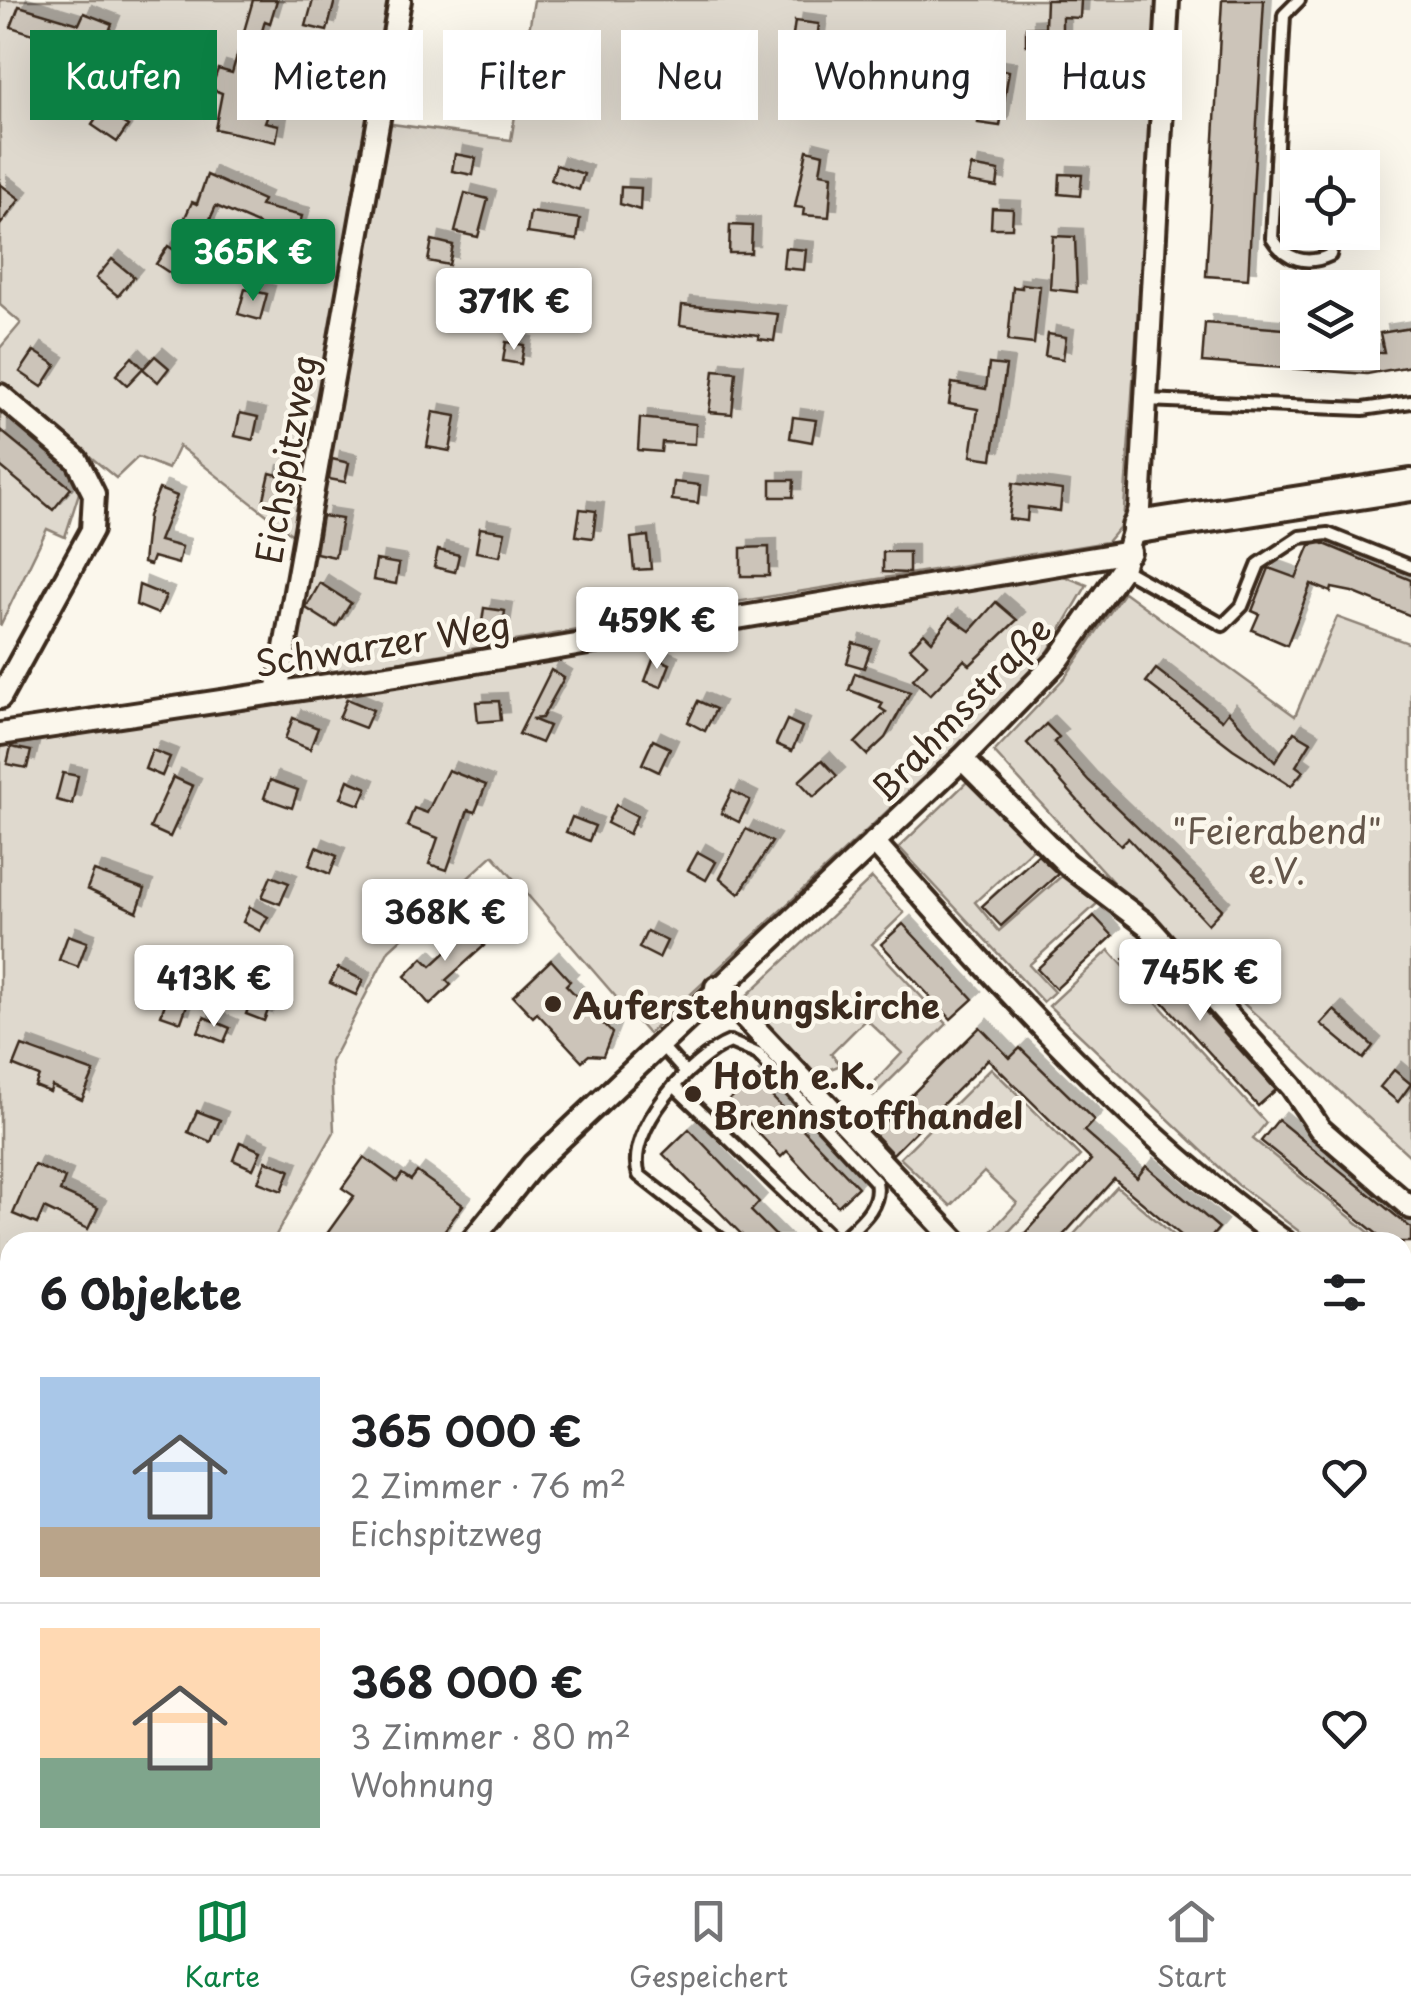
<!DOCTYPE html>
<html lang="de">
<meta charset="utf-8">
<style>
:root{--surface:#fff;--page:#f6f6f6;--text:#202124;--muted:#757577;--line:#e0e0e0;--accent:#0b8043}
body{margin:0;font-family:"Playpen Sans",sans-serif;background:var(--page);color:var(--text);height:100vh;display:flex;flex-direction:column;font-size:38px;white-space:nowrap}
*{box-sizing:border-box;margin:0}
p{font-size:32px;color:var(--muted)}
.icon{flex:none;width:55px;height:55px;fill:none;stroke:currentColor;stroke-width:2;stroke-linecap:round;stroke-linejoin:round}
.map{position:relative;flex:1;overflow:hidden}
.drawer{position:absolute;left:0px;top:1232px;width:1412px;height:642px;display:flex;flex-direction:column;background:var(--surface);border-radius:30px 30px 0 0;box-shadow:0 10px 40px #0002}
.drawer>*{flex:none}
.hud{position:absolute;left:30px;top:30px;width:1352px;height:90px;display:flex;gap:20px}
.buttons{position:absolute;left:1280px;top:150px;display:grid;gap:20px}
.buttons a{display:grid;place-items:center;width:100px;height:100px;border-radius:0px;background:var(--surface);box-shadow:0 10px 40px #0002;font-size:50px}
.price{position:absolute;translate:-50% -85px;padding:0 22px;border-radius:10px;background:#fff;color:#222;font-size:32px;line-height:65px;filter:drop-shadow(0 2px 5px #0008)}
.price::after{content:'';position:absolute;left:50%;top:60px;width:30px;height:22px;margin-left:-15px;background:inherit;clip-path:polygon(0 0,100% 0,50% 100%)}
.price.selected{background:var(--accent);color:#fff}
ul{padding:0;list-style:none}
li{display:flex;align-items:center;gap:30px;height:250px;padding:0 40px}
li+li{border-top:2px solid var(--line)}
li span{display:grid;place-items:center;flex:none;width:280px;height:200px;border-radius:0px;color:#555}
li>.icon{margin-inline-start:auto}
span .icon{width:120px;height:120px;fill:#fffc;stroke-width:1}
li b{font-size:42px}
h2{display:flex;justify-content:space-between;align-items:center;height:120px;padding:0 40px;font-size:42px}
.pill{padding:0 35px;border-radius:0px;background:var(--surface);box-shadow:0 10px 40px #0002;font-size:35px;line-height:90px}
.pill.selected{background:var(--accent);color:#fff}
.menu{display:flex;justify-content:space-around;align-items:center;height:140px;border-top:2px solid var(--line);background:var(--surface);font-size:28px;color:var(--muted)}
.menu a{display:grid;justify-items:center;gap:5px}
.menu .selected{color:var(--accent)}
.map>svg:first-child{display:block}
.green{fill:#dfd9ce;stroke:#8d8276;stroke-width:2.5}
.building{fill:#ccc4b9;stroke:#3b2a1e;stroke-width:2.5;filter:url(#shadow)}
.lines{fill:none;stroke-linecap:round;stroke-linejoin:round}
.lane-casing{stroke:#3b2a1e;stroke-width:18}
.street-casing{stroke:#3b2a1e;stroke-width:28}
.secondary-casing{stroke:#3b2a1e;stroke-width:38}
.lane{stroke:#fbf7ec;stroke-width:10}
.street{stroke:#fbf7ec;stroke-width:20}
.secondary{stroke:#fbf7ec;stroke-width:30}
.poi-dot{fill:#3b2a1e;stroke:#fbf7ec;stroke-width:4}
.labels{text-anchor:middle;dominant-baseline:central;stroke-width:9;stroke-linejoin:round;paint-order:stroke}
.street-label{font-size:35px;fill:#3b2a1e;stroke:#fbf7ec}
.park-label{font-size:35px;fill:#64564a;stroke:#fbf7ec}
.poi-label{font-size:35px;font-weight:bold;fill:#3b2a1e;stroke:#fbf7ec;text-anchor:start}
</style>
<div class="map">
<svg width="1411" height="1874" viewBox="0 0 1411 1874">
<defs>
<filter id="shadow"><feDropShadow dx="8" dy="-8" stdDeviation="0" flood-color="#0004"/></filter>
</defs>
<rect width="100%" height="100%" fill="#fbf7ec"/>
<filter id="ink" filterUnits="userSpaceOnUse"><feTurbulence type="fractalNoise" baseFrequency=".01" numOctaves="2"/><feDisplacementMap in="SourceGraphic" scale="20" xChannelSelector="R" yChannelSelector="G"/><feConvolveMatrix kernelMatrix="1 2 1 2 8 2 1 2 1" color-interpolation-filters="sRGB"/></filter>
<g filter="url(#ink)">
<g class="green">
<path d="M0 0H392L295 537 179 446 168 469 138 457 116 478 0 382V348L21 323 0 305Z"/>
<path d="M534 0H1160L1123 523 1107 542 711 606 285 682 384 123 511 140Z"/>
<path d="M0 406 76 468 79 493 65 537 47 529 0 626Z"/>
<path d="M1061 575 1087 585 1045 657 1000 706 648 1034 493 855 389 950 331 1062 334 1132 272 1242H10V1377L0 1371V747L531 661 1006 576Z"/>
<path d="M1124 592 1295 716 1337 617 1411 644V1157L1122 892 994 752 1066 676Z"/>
<path d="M970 779 1035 847 975 902 999 931 1065 873 1099 902 1029 965 1054 992 1043 1002 899 847Z"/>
<path d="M872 878 904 913 872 944 947 1024 874 1096 867 1090 902 1053 866 1019 831 1054 841 1065 812 1076 741 1001Z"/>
<path d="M1109 950 1266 1123 1253 1139 1381 1242H1313L1237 1184 1049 1006Z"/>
<path d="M991 1068 1080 1156 999 1242 985 1238 1017 1203 984 1172 951 1206 900 1158Z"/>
<path d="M1117 1187 1182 1242H1067Z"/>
<path d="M1411 1452V1582L1403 1576 1402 1465Z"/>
</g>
<g class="building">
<path d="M253 0H277L270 23 265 21 253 62 283 73 265 122 279 125 276 142 215 129 222 93 211 89 218 69 232 73Z"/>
<path d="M313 0H335L327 31 306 26Z"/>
<path d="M1046 0H1081L1080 18 1062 17V44L1026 45V28L1045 27Z"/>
<path d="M1222 0H1264L1248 279 1206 276Z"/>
<path d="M19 6 79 24 84 13 112 24 101 51 132 61 125 83 66 63 71 46 11 27Z"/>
<path d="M795 21 819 24 812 80 787 77Z"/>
<path d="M473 43 497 47 493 66 470 62Z"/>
<path d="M989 68 1009 71 1000 126 978 123Z"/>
<path d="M102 110 128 126 117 142 92 125Z"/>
<path d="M807 150 823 154 820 173 832 175 829 217 803 215 804 208 795 207Z"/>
<path d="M455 154 476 158 473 175 452 171Z"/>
<path d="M556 165 584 174 579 190 551 180Z"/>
<path d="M971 166 999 171 997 187 968 182Z"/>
<path d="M1060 174 1082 175 1080 196 1059 194Z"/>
<path d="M207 175 263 200 260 206 302 216 293 251 275 246 278 233 216 206 204 232 183 222 192 202 197 204Z"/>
<path d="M0 184 20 199 0 225Z"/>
<path d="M621 187 641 188 640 210 620 204Z"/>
<path d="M465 193 488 199 478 237 455 232Z"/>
<path d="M992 208 1013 209 1012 228H991Z"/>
<path d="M530 212 580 219 577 240 527 233Z"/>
<path d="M730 225 752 226 751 253H729Z"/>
<path d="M1053 236 1075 237 1077 292 1050 289Z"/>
<path d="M432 240 453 245 449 265 428 261Z"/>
<path d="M168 246 191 261 179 279 156 264Z"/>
<path d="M785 248 806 250 804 270 783 268Z"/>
<path d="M112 259 134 277 118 296 96 278Z"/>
<path d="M1022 284 1040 286 1034 344 1008 341 1013 287 1022 288Z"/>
<path d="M245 289 267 294 260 320 238 314Z"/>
<path d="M682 305 778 314 774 341 759 339V335L680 325Z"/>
<path d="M1205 323 1298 330V352H1384L1380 333 1411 328V366L1367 374 1202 362Z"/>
<path d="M1048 334 1066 337 1063 359 1045 356Z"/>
<path d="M506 342 524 345 521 364 503 361Z"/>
<path d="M34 351 56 365 42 387 20 372Z"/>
<path d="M155 356 169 368 158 382 143 369Z"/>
<path d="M132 357 143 368 127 385 116 375Z"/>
<path d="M989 364 1006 366 992 459 971 456 978 409 949 404 952 383 986 389Z"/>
<path d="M714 370 736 372 732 414 709 412Z"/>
<path d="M433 412 456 416 450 451 427 447Z"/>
<path d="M240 413 258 417 253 440 235 436Z"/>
<path d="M793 417 816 420 812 442 790 438Z"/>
<path d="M640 418 696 424 695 444 662 442 661 452 638 450Z"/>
<path d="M0 430 71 488 53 510 0 466Z"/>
<path d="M332 459 349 463 345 482 329 479Z"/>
<path d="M270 473 289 478 282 507 263 503Z"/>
<path d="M771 480H794L793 497H771Z"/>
<path d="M674 482 700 485 698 503 672 500Z"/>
<path d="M1013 483 1062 490 1060 511 1028 507 1027 521 1009 519Z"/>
<path d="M159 489 177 496 159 541 182 547 178 564 153 557 150 565 143 563 148 516Z"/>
<path d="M580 509 596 511 593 538 576 536Z"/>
<path d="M322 516 342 519 335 557 316 553Z"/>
<path d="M480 528 505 532 500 556 476 552Z"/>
<path d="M648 536 651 569 634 570 631 538Z"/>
<path d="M1322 543 1411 580V616L1352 592 1332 588 1331 592 1311 584 1287 645 1252 630 1259 614 1252 611 1269 568 1296 578 1310 545Z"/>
<path d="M769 547V576H741V548Z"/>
<path d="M438 550 459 555 455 572 434 567Z"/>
<path d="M883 552H909V573L883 572Z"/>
<path d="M376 560 399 564 396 584 373 580Z"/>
<path d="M320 583 351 603 336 627 306 608Z"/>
<path d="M139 585 166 596 158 614 136 605Z"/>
<path d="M996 602 1017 620 970 665 964 660 930 695 913 679 927 664 910 648 924 633 932 641 950 617 970 631Z"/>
<path d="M484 608 505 611 502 631 481 629Z"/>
<path d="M853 643 871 648 864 668 847 663Z"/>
<path d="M654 657 670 664 661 687 645 681Z"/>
<path d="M1156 669 1222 720 1228 712 1275 762 1294 732 1311 742 1296 766 1303 771 1291 786 1233 749 1146 682Z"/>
<path d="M551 670 564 678 542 718 532 719 549 726 541 743 519 734Z"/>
<path d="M855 673 910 692 885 738 867 755 855 743 886 712 880 708 883 703 849 690Z"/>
<path d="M347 699 373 710 365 728 339 718Z"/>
<path d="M499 701 501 720 478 722 476 702Z"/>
<path d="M698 701 716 709 705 731 688 722Z"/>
<path d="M293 718 318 728 310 749 285 739Z"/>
<path d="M787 720 802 727 792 751 776 744Z"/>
<path d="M1046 724 1059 737 1054 742 1089 781 1222 909 1208 924 1128 838 1121 845 1095 820 1027 743Z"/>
<path d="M653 740 670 748 659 772 642 764Z"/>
<path d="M11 747 31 751 27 768 7 764Z"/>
<path d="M152 750 170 757 162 776 145 769Z"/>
<path d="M822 760 837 776 814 797 799 781Z"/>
<path d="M448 770 486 785 475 812 468 810 447 870 429 864 438 838 407 826 414 808 427 813Z"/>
<path d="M63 773 78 776 72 804 56 800Z"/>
<path d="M173 777 193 786 170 837 150 828Z"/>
<path d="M270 780 298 790 292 808 264 798Z"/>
<path d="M348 780 367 788 360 805 341 798Z"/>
<path d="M732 791 750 800 739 822 721 813Z"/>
<path d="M616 805 637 816 629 834 607 823Z"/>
<path d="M572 817 595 826 589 841 566 832Z"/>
<path d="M746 829 772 842 739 894 720 878Z"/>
<path d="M316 847 337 856 330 874 309 865Z"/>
<path d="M698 852 716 862 706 880 688 870Z"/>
<path d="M1038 855 1058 874 1001 926 982 906Z"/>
<path d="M94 871 145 889 137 912 87 889Z"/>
<path d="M271 876 289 883 280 904 262 897Z"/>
<path d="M395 904 410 910 401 934 386 928Z"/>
<path d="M250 907 268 917 260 931 243 922Z"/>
<path d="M1094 916 1113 936 1056 989 1037 969Z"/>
<path d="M461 920 484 946 446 980 451 985 430 1005 405 976 423 958 431 966 455 944 446 934Z"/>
<path d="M903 924 973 999 951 1019 881 944Z"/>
<path d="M647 931 667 941 659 958 639 948Z"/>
<path d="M68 935 87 942 78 967 59 960Z"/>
<path d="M1143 942 1276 1090 1258 1106 1124 959Z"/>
<path d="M551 960 570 981 566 985 612 1033 603 1056 589 1055 582 1061 537 1013 533 1017 513 996Z"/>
<path d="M338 968 363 980 356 995 330 983Z"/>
<path d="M169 992 189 999 181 1022 161 1015Z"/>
<path d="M252 998 270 1005 264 1021 246 1014Z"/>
<path d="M1334 1010 1373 1046 1363 1059 1321 1024Z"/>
<path d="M204 1017 230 1028 224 1042 198 1032Z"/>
<path d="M980 1027 1010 1058 1020 1048 1094 1120 1084 1131 1137 1178 1146 1166 1219 1228 1207 1242H1189L1114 1179 1057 1242H1017L1091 1160 988 1059 893 1154 873 1133Z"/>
<path d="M22 1046 94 1072 82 1100 52 1086 50 1092 35 1086 39 1076 14 1066Z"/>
<path d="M1394 1070 1411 1084 1398 1102 1380 1087Z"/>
<path d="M753 1077 858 1187 838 1206 787 1151 781 1157 728 1101Z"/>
<path d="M197 1111 220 1120 211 1142 188 1132Z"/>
<path d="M1278 1120 1411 1228V1242H1387L1261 1141Z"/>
<path d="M689 1129 759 1202 751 1211 782 1242H749L663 1154Z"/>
<path d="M240 1142 261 1151 253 1169 233 1160Z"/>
<path d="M364 1157 397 1181 402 1174 411 1180 417 1172 463 1205 436 1242H321L354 1196 342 1188Z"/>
<path d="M266 1161 290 1170 282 1191 258 1182Z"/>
<path d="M34 1165 65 1178 60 1191 98 1208 88 1229 44 1208 37 1224 13 1214Z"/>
</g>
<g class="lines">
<defs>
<g id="lane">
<path d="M1299 0 1284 15 1272 238C1286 260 1307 266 1330 255L1335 232"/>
<path d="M1276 163 1298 188"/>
<path d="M1146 400 1363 409 1411 402"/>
<path d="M1123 569 1223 625 1242 606 1259 564 1300 537 1328 534 1411 567"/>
<path d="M659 1043 684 1071"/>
<path d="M674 1086 836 1242"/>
<path d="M724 1242 639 1175C624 1131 692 1057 730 1042L758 1054 876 1182C882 1208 856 1225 839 1242"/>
</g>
<g id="street">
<path d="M0 395 77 460 94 494 92 530 0 698"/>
<path d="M277 693 400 0"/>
<path d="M0 734 422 671 1130 552"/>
<path d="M962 759 1067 864 1147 925 1292 1087 1320 1129 1411 1208"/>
<path d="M874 842C1000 984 1130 1132 1285 1242"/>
<path d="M716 987 957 1242"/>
<path d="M471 1242 533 1165 962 759 1059 659 1122 569 1140 508 1168 0"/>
<path d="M1402 1303 1411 1294"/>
<path d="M1402 1326 1411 1332"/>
<path d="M0 1390 10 1396"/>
<path d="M1402 1419 1411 1407"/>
<path d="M1402 1605 1410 1593"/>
<path d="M686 1865 699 1874"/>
<path d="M1085 1874 1091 1865"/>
<path d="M1219 1874 1225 1865"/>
</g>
<g id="secondary">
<path d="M1138 527 1411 485"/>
<path d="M0 1863 15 1874"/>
</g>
</defs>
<use href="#lane" class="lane-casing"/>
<use href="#street" class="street-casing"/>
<use href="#secondary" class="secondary-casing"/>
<use href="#lane" class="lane"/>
<use href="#street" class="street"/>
<use href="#secondary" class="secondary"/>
</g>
</g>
<g class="poi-dot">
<circle cx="553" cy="1004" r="10"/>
<circle cx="693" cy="1094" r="10"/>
</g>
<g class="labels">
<g class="street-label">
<text transform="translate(285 459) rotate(-80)">Eichspitzweg</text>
<text transform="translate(382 643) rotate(-9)">Schwarzer Weg</text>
<text transform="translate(960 708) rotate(-46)">Brahmsstraße</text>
</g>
<g class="park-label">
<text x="1277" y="829">"Feierabend"<tspan x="1277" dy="40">e.V.</tspan></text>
</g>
<g class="poi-label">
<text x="573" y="1004">Auferstehungskirche</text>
<text x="713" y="1074">Hoth e.K.<tspan x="713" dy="40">Brennstoffhandel</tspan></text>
</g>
</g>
</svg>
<div class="buttons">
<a><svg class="icon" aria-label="locate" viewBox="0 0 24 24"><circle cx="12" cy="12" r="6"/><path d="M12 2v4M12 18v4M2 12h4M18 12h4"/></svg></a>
<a><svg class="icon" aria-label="layers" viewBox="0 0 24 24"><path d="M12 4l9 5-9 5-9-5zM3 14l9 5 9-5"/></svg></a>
</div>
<b class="price selected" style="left:253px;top:304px">365K €</b>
<b class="price" style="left:514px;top:353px">371K €</b>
<b class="price" style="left:657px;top:672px">459K €</b>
<b class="price" style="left:445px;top:964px">368K €</b>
<b class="price" style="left:1200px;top:1024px">745K €</b>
<b class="price" style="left:214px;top:1030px">413K €</b>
<div class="hud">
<a class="pill selected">Kaufen</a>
<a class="pill">Mieten</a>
<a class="pill">Filter</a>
<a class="pill">Neu</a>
<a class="pill">Wohnung</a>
<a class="pill">Haus</a>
</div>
<section class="drawer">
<h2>6 Objekte<svg class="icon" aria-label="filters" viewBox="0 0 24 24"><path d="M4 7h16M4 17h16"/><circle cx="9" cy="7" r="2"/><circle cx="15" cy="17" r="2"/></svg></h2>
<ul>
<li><span style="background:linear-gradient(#a9c7e8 75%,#b9a48a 0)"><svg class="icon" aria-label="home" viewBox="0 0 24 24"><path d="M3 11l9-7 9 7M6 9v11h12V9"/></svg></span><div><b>365 000 €</b><p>2 Zimmer · 76 m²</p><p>Eichspitzweg</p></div><svg class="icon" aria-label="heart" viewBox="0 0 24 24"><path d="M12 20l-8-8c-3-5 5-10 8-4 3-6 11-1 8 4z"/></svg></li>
<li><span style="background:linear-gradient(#ffd9b3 65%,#7fa58c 0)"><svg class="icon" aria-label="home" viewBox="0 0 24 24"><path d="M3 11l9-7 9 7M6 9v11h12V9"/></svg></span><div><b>368 000 €</b><p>3 Zimmer · 80 m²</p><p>Wohnung</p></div><svg class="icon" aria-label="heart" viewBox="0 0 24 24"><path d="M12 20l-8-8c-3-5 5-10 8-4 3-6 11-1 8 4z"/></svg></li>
</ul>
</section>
</div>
<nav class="menu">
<a class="selected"><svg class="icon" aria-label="map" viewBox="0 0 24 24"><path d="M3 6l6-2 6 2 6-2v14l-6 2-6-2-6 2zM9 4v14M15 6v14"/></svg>Karte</a>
<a><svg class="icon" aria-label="saved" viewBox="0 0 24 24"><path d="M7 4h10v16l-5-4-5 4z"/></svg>Gespeichert</a>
<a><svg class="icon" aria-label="home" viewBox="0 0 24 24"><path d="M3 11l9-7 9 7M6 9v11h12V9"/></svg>Start</a>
</nav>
